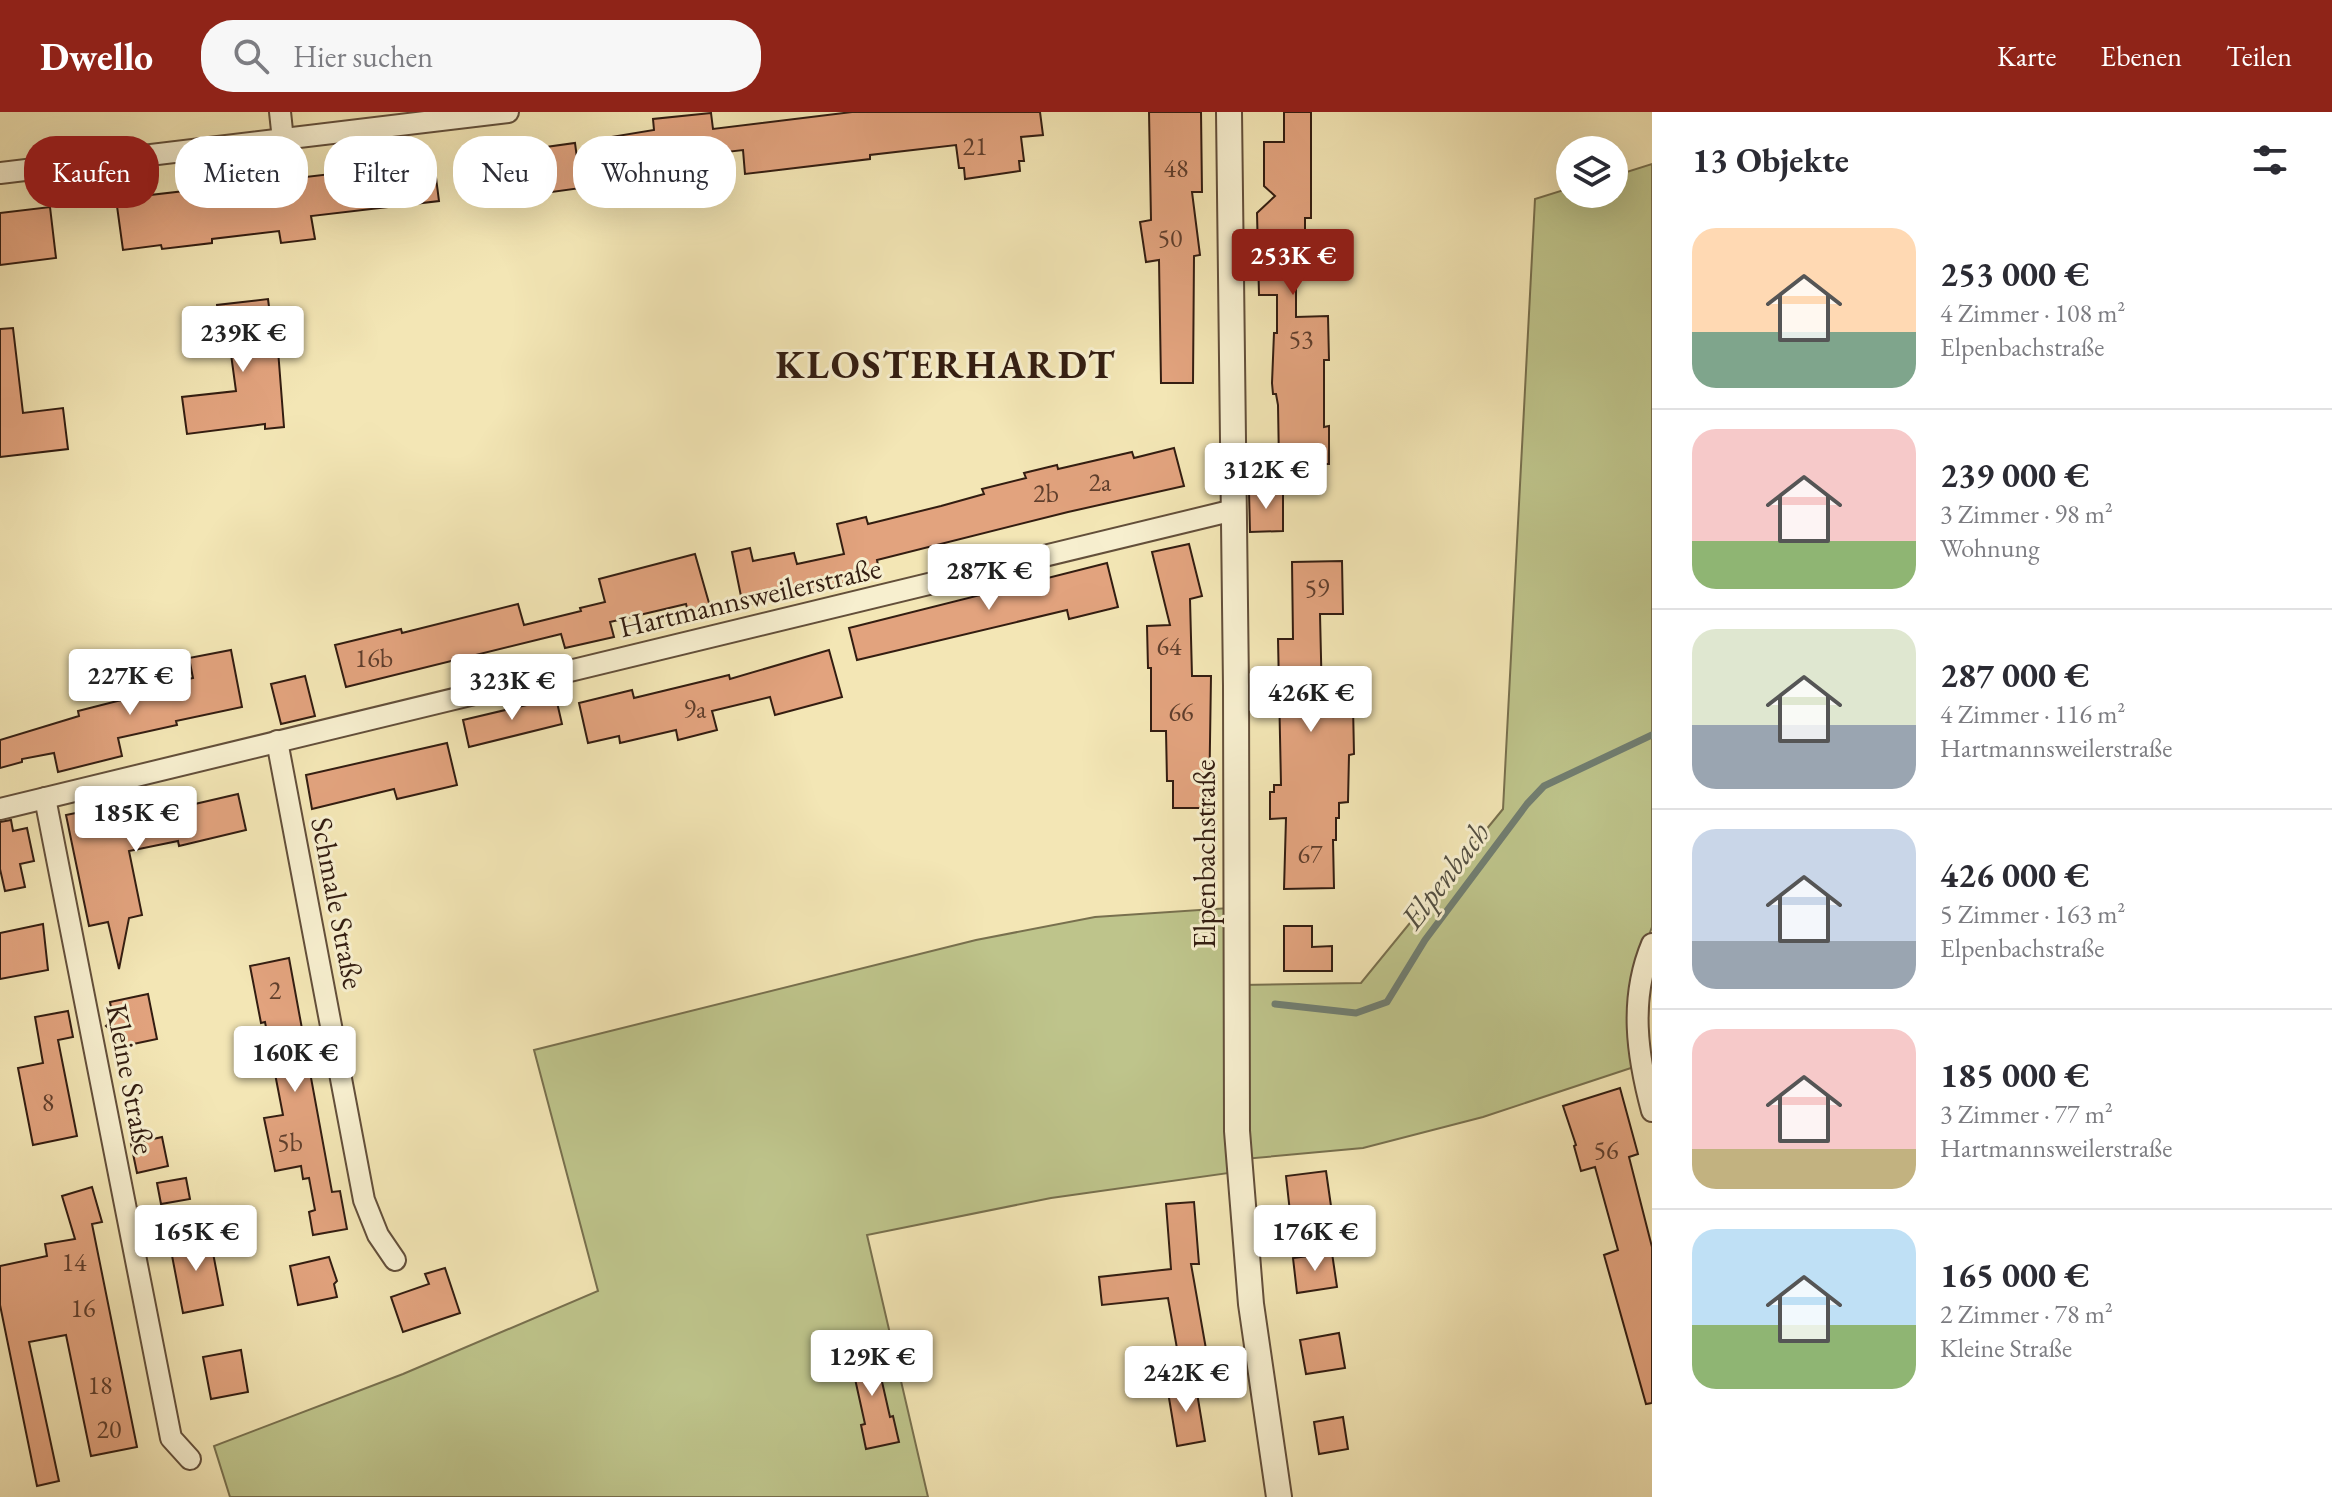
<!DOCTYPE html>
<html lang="de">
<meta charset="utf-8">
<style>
:root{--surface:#fff;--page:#f7f7f7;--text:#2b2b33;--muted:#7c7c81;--line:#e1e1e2;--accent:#8f2418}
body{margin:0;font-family:"EB Garamond",serif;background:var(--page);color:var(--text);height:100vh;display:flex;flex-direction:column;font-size:30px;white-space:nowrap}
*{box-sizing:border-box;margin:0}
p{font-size:26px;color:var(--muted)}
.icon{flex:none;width:44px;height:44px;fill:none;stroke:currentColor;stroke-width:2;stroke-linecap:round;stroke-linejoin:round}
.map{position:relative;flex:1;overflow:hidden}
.sheet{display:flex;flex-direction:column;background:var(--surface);width:680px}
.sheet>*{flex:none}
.top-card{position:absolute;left:24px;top:24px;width:760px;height:72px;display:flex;gap:16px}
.controls{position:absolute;left:1556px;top:24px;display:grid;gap:16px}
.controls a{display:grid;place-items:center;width:72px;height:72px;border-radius:50%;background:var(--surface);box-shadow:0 8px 32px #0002;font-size:40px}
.price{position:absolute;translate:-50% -68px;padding:0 18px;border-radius:8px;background:#fff;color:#222;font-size:26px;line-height:52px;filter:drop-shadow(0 2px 4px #0008)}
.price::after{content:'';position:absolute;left:50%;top:48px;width:24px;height:18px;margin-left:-12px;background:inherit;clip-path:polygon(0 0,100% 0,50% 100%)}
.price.on{background:var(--accent);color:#fff}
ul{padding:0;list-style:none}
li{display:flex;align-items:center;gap:24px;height:200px;padding:0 40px}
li+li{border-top:2px solid var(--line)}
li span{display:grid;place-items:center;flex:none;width:224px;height:160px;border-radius:24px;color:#555}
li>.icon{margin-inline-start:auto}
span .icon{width:96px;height:96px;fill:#fffc;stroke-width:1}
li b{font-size:34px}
h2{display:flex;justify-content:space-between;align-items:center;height:96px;padding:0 40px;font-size:34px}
.chip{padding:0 28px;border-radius:32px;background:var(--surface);box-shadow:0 8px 32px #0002;font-size:28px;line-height:72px}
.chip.on{background:var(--accent);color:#fff}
header{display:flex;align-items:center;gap:48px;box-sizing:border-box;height:112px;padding:0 40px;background:var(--accent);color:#fff}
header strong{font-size:38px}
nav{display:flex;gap:44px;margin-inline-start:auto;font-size:28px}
.search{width:560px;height:72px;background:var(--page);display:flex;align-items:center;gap:20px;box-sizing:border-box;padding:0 28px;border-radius:32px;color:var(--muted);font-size:30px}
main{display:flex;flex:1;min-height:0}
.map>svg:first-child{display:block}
.green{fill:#bec48b;stroke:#78704e;stroke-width:2}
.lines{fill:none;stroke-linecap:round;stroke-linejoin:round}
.stream{stroke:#717e71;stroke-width:7}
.building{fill:#e2a37e;stroke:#331d11;stroke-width:2}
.minor-casing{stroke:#634f3a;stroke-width:24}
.tertiary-casing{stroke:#634f3a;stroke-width:28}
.minor{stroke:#f7efcf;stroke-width:20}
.tertiary{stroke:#f7efcf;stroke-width:24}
.labels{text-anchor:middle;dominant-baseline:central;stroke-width:6;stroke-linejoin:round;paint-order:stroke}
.number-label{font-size:26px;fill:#5f3e2c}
.street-label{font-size:30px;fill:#331d11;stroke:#f7efcf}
.water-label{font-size:32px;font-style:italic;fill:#524e41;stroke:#f7efcf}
.district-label{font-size:38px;font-weight:bold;letter-spacing:2px;fill:#331d11;stroke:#f7efcf}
</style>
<header>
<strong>Dwello</strong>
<div class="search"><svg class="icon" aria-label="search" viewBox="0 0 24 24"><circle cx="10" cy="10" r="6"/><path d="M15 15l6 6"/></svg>Hier suchen</div>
<nav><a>Karte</a><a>Ebenen</a><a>Teilen</a></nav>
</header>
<main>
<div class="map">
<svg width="1652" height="1385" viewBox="0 0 1652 1385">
<rect width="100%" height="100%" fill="#f3e6b5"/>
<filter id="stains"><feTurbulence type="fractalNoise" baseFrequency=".0025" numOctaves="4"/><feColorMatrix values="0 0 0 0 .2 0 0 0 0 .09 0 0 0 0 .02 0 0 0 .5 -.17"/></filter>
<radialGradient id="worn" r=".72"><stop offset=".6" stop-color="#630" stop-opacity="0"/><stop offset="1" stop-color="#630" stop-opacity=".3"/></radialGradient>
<g class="green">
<path d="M1652 52V815L1637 856 1634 955 1483 1005 1363 1036 1244 1047 1241 873 1361 871 1503 697 1535 87 1570 76V82H1614V64Z"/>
<path d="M1229 796 1236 1060 1051 1086 867 1123 928 1385H230L214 1334 403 1262 598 1179 534 938 976 828 1095 805Z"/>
</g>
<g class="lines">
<path class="stream" d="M1275 892 1356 901 1387 890 1425 828 1527 692 1544 674 1652 623"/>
</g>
<g class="building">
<path d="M852 0H1040L1043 23 1021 25 1024 49H1019L1020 59 965 67 964 56H959L956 33 870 43V47L745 62 743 38 647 49 648 54 616 59 611 25 654 18 653 7 711 1 713 17Z"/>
<path d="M1149 0H1201L1202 80H1192L1200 143 1194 144 1193 271H1161L1159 148 1146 150 1140 110 1151 108Z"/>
<path d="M1284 0H1311V106H1305V138H1296V205L1328 204 1329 248H1324V315L1329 314V352H1279L1278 293 1276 282H1273L1272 271 1274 221H1277V183H1259L1257 101 1275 84 1264 74V30H1284Z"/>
<path d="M575 31 581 76 486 89 480 44Z"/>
<path d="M434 50 439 89 311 104 315 127 281 131 279 119 212 127V131L162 137 161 133 123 138 116 87Z"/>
<path d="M50 95 56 146 0 153V101Z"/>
<path d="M268 187 273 226 277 225 284 315 265 317V312L187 322 182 285 236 279 231 242 223 243 217 193Z"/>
<path d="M13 216 23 301 63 296 68 337 0 345V217Z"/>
<path d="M1174 336 1184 374 1068 400 877 448 880 463 743 494 732 440 750 436 753 449 794 441 797 452 844 442 837 412 866 405 868 412 941 394 984 382 982 377 1026 366 1024 361 1057 353 1058 357 1132 340 1134 346Z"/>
<path d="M1249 379H1283V419L1250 420Z"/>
<path d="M1189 432 1202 484 1190 487 1192 564H1211L1209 696H1173V669H1167L1166 619H1151V556H1148L1147 514 1170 513 1152 440Z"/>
<path d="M695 442 713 505 691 511 686 492 610 510 614 525 565 536 561 522 346 575 335 533 401 517 402 521 518 492 524 513 581 499 580 496 605 490 599 467Z"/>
<path d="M1342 449 1343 502H1320L1322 588H1340V593H1353L1354 642 1349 643 1348 690 1339 691V706H1336V728H1333L1334 776 1284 777 1286 706 1270 707V680H1274V673H1281L1278 527H1293L1292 450Z"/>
<path d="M1107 451 1118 495 1069 507 1067 498 857 548 849 516Z"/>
<path d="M231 538 242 595 176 609 177 613 118 626 122 644 58 660 54 641 22 647V650L0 656V628L79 604 78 599 133 585 131 580 193 566 189 546Z"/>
<path d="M829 538 842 585 775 603 770 585 712 599 717 618 678 628 676 618 620 631 619 624 588 631 579 591 632 578 634 586 729 563 730 567Z"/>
<path d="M305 564 315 604 281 612 271 572Z"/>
<path d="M556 586 562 612 469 635 463 608Z"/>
<path d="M447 631 457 673 397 687 394 677 312 697 306 663Z"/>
<path d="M238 682 246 718 179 734 178 729 129 739 142 803 129 806 119 857 108 810 89 814 66 703 119 692 124 715 171 705 169 698Z"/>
<path d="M11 708 13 719 27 716 34 749 20 752 25 775 5 779 0 757V710Z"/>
<path d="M43 812 48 858 0 867V821Z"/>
<path d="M1284 814H1312V835L1332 834V859H1284Z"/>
<path d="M289 846 332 1080 340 1079 347 1117 313 1123 309 1100 315 1098 309 1066 303 1067 301 1054 275 1059 264 1006 283 1003 265 910 261 911 250 854Z"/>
<path d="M148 882 157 927 119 935 116 922 106 914 113 907 110 890Z"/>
<path d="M68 899 73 925 58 928 77 1024 33 1033 18 956 43 951 35 905Z"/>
<path d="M1620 976 1638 1042 1629 1045 1652 1135V1291L1646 1292 1604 1143 1618 1138 1595 1055 1581 1059 1574 1034 1576 1033 1563 994Z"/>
<path d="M162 1025 168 1054 137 1061 131 1032Z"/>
<path d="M1326 1059 1331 1094 1290 1100 1286 1064Z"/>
<path d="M186 1066 190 1087 161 1092 157 1071Z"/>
<path d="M92 1075 102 1110 92 1112 137 1335 91 1344 66 1223 29 1230 59 1369 37 1374 0 1193V1154L47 1144 45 1132 75 1127 62 1084Z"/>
<path d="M1194 1090 1199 1152H1191L1206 1237 1178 1242 1168 1186 1102 1193 1099 1165 1171 1157 1166 1092Z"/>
<path d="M209 1120 210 1141H213L223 1193 183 1201 169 1128Z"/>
<path d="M1332 1141 1337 1175 1297 1181 1293 1146Z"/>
<path d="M329 1145 337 1169 334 1172 337 1185 298 1193 290 1154Z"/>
<path d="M445 1156 460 1201 403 1220 391 1185 429 1172 425 1162Z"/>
<path d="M1339 1221 1345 1256 1306 1262 1300 1228Z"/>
<path d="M873 1230 890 1305 893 1304 899 1330 866 1337 861 1313 865 1312 848 1235Z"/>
<path d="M241 1238 248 1280 211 1287 203 1245Z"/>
<path d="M1195 1269 1205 1329 1177 1334 1167 1274Z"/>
<path d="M1343 1305 1348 1337 1319 1342 1314 1310Z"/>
</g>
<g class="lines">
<defs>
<g id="minor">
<path d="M280 0 283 28"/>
<path d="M0 61 508 0"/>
<path d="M277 629 364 1088 378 1123 395 1148"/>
<path d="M45 686 171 1326 190 1347"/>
<path d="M0 697 1234 398"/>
<path d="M1652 832C1629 887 1637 943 1652 999"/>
</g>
<path id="tertiary" d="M1229 0 1236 574 1237 1019 1251 1192 1279 1385"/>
</defs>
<use href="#minor" class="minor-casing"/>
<use href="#tertiary" class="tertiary-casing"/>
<use href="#minor" class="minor"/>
<use href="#tertiary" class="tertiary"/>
</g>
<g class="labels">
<g class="number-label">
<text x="975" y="34">21</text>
<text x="1176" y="56">48</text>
<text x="1170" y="126">50</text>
<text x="1301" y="227">53</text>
<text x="1100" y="370">2a</text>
<text x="1046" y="381">2b</text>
<text x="1317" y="476">59</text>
<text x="1169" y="534">64</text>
<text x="374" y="546">16b</text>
<text x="695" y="597">9a</text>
<text x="1181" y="600">66</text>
<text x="1310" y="742">67</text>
<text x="275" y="878">2</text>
<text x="48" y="990">8</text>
<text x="290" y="1030">5b</text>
<text x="1606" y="1038">56</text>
<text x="74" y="1150">14</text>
<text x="83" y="1196">16</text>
<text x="100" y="1273">18</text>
<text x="109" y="1317">20</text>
</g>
<g class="street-label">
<text transform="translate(750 485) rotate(-13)">Hartmannsweilerstraße</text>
<text transform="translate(1204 742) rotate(-90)">Elpenbachstraße</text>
<text transform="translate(338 791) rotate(79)">Schmale Straße</text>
<text transform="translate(131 967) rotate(79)">Kleine Straße</text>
</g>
<g class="water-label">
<text transform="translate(1445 763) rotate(-53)">Elpenbach</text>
</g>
<g class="district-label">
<text x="946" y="252">KLOSTERHARDT</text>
</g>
</g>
<rect width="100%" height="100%" filter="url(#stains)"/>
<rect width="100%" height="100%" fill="url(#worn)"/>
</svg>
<div class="controls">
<a><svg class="icon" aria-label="layers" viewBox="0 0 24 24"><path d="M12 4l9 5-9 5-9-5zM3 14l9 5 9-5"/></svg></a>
</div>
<b class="price on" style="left:1293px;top:185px">253K €</b>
<b class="price" style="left:243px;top:262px">239K €</b>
<b class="price" style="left:1266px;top:399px">312K €</b>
<b class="price" style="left:989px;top:500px">287K €</b>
<b class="price" style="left:130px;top:605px">227K €</b>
<b class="price" style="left:512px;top:610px">323K €</b>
<b class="price" style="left:1311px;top:622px">426K €</b>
<b class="price" style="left:136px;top:742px">185K €</b>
<b class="price" style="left:295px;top:982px">160K €</b>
<b class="price" style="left:196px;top:1161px">165K €</b>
<b class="price" style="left:1315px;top:1161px">176K €</b>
<b class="price" style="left:872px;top:1286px">129K €</b>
<b class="price" style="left:1186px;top:1302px">242K €</b>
<div class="top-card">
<a class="chip on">Kaufen</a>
<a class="chip">Mieten</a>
<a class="chip">Filter</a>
<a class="chip">Neu</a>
<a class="chip">Wohnung</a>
</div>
</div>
<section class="sheet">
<h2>13 Objekte<svg class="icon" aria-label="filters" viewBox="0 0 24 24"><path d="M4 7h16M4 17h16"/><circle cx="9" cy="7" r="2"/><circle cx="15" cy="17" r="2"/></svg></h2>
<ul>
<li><span style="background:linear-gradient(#ffd9b3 65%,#7fa58c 0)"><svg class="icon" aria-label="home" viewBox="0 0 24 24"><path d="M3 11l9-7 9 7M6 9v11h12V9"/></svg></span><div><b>253 000 €</b><p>4 Zimmer · 108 m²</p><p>Elpenbachstraße</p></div></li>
<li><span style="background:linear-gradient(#f6c9c9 70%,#8fb573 0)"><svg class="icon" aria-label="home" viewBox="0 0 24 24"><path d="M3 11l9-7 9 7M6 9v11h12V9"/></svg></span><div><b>239 000 €</b><p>3 Zimmer · 98 m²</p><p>Wohnung</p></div></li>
<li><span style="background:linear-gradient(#dfe7d0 60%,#9aa5b1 0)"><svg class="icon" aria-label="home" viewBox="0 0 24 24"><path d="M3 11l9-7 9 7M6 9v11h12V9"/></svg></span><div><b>287 000 €</b><p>4 Zimmer · 116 m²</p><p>Hartmannsweilerstraße</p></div></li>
<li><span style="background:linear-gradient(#c9d6e8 70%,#9aa5b1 0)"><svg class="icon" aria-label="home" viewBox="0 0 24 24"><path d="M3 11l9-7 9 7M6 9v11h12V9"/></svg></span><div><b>426 000 €</b><p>5 Zimmer · 163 m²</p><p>Elpenbachstraße</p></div></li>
<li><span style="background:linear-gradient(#f6c9c9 75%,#c2b280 0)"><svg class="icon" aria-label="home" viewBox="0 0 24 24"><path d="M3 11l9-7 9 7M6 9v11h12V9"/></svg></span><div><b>185 000 €</b><p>3 Zimmer · 77 m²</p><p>Hartmannsweilerstraße</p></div></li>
<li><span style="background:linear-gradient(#bfe0f5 60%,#8fb573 0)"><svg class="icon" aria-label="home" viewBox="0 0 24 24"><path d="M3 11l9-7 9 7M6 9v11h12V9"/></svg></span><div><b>165 000 €</b><p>2 Zimmer · 78 m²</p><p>Kleine Straße</p></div></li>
</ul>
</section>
</main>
